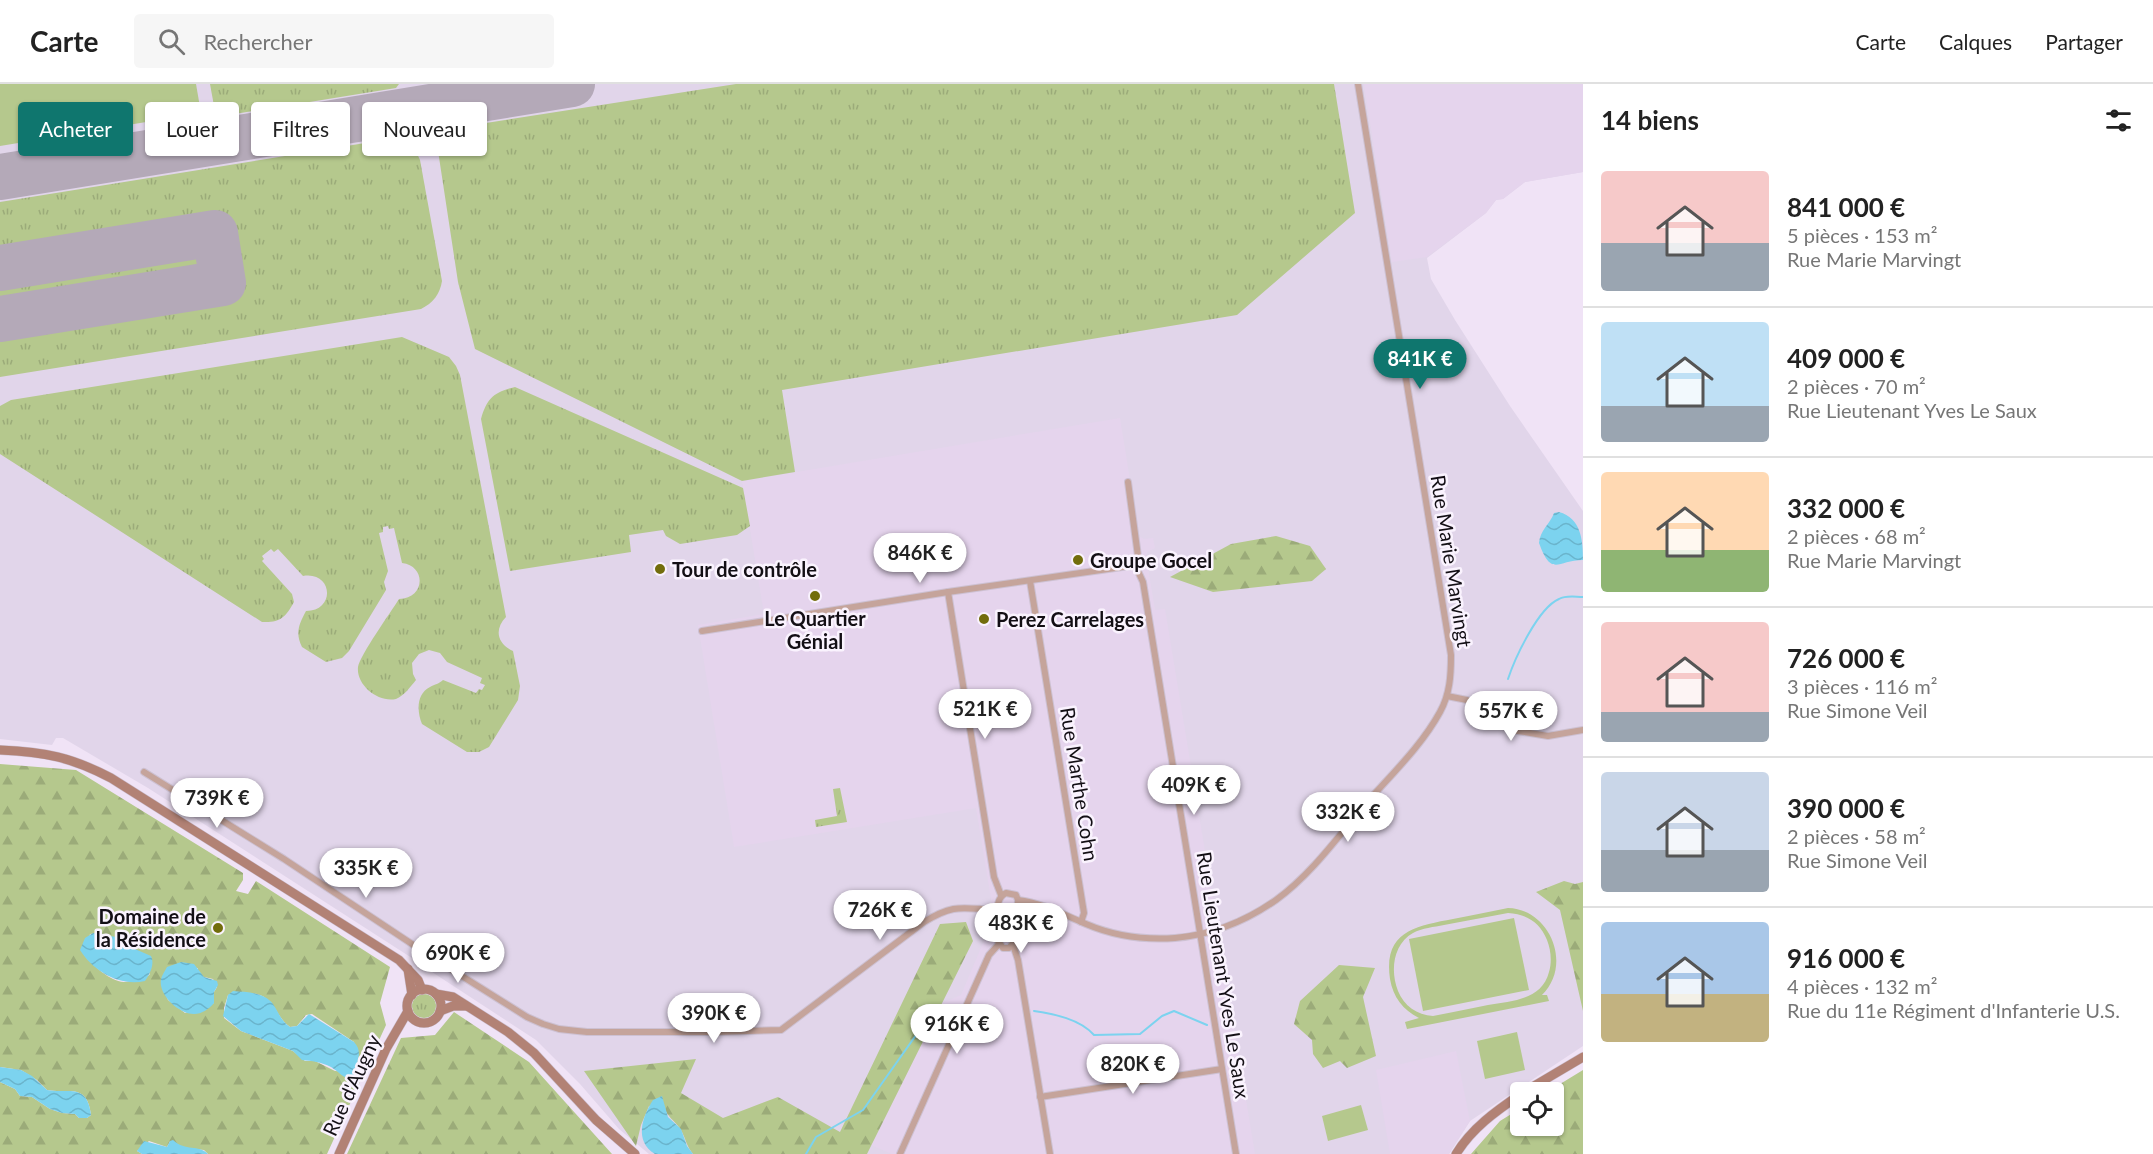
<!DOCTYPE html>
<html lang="fr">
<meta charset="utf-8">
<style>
:root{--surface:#fff;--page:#f6f6f6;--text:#222;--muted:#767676;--line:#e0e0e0;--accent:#0f766e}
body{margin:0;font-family:Lato,sans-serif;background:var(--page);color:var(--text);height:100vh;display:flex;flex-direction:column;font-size:22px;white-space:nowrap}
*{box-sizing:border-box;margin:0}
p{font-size:20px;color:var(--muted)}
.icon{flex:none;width:33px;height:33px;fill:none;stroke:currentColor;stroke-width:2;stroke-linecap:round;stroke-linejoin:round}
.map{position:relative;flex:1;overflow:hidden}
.panel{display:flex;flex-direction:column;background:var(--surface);width:570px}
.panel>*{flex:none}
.top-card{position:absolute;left:18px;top:18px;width:570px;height:54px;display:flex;gap:12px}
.tools{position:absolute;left:1510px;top:998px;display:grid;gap:12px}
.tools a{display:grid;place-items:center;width:54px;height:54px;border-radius:6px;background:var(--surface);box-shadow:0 2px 4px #0004;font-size:30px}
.price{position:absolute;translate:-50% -51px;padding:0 14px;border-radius:21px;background:#fff;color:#222;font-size:20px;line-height:39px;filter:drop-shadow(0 2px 3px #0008)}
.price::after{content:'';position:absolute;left:50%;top:36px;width:18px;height:14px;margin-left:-9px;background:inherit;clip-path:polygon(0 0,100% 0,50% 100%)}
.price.current{background:var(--accent);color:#fff}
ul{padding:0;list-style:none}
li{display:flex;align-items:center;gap:18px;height:150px;padding:0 18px}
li+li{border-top:2px solid var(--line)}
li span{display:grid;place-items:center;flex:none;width:168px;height:120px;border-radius:6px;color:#555}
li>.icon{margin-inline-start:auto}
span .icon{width:72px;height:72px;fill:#fffc;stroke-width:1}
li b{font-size:26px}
h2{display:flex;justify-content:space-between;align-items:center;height:72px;padding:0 18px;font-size:26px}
.tag{padding:0 21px;border-radius:6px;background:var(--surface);box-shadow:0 2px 4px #0004;font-size:21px;line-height:54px}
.tag.current{background:var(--accent);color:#fff}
header{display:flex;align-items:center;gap:36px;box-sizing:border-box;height:84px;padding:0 30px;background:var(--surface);border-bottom:2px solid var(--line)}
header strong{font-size:28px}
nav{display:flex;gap:33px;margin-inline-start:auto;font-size:21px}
.search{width:420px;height:54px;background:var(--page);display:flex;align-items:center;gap:15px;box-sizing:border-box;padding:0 21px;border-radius:6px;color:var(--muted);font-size:22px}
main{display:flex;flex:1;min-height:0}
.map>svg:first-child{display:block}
.commercial{fill:#e1d5ea}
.built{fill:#e5d4ed}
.grass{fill:url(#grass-tufts)}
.forest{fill:url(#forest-firs);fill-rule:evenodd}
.pitch{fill:#b5c88d;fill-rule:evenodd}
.water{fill:url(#water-waves)}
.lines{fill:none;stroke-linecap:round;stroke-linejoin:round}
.stream{stroke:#7cd3ef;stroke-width:2}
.runway{stroke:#b4a9b8;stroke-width:46}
.street-casing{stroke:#cdc1d2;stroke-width:8}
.secondary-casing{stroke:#cdc1d2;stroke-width:10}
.street{stroke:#c5a49b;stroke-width:6}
.secondary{stroke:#b28275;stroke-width:9}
.poi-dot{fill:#726d0c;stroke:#faf3fe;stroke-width:2}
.labels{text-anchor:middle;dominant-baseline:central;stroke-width:5;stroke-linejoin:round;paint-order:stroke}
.poi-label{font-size:20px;font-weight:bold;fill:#130f15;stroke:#faf3fe;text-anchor:start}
.street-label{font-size:20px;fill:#130f15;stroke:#faf3fe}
</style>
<header>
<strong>Carte</strong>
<div class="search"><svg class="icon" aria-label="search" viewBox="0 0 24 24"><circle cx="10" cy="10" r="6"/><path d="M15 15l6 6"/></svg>Rechercher</div>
<nav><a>Carte</a><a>Calques</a><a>Partager</a></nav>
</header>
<main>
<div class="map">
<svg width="1583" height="1070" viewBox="0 0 1583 1070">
<defs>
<pattern id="grass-tufts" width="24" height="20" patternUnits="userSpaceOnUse" patternTransform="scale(1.5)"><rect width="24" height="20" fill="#b5c88d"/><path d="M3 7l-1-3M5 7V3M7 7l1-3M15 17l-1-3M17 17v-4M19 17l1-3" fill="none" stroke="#9bab79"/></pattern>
<pattern id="forest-firs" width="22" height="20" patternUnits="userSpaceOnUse" patternTransform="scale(1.5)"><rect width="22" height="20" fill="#b5c88d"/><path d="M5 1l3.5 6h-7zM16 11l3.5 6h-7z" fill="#9bab79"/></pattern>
<pattern id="water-waves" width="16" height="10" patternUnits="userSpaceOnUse" patternTransform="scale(1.5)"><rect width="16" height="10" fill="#7cd3ef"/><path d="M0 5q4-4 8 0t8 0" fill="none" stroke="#6ab4cc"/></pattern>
</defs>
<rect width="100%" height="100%" fill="#f0e3f6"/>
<path class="commercial" d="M0 0H1583V88L1525 98 1503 115 1496 116 1486 129 1427 174 1431 195 1455 236 1510 322 1583 427V962L1470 1037 1449 1070H649L619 1045 580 1000 536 956 432 888 429 882 415 876 148 704 63 654H56L52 661 0 655Z"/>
<g class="built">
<path d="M1364 0H1583V88L1525 98 1503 115 1496 116 1486 129 1427 173 1392 178Z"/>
<path d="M1120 334 1139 452 1144 455 1153 454 1155 464 1147 468 1146 472 1155 526 1165 525 1255 1070H892L864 1058 936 922 961 911 986 852 991 815 976 724 734 763 698 541 764 530 742 397Z"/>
<path d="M1456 967 1470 1037 1449 1070H1390L1376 986Z"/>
</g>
<g class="grass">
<path d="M210 0H399L396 4 216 33Z"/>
<path d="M736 0H1334L1355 129 1237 231 782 306 795 388 742 397 475 265 458 198 435 47Z"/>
<path d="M396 54 414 63 420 76 442 197C440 210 433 219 421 225L0 293V118Z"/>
<path d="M402 253 449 273 456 282 460 291 506 533C494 545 497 560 513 567L520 602 518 616 489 663 479 668H467L422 640C417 628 416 610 430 603 435 600 439 600 443 596L476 609 479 605 482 606 485 601 480 599 482 594 447 578 440 569 429 566 419 570 412 579 413 590 416 596C411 602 404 612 396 615 378 619 356 601 358 583 360 571 391 528 399 515 425 515 427 482 402 479L394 444 389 445 388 442 383 443V448L379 449 388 487 384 498 386 506 349 567 342 574 326 578 302 563C295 549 299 540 306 527 336 527 333 487 303 492L278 465 274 468 271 465 262 472 264 475 262 477 292 510 294 518C286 533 280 539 262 538L0 370V322L11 316Z"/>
<path d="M515 303 743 404 750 442 737 451 680 460 666 452 663 446 629 451 631 468 510 487 481 335C487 314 494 308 515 303Z"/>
<path d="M840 704 847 738 816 743 815 736 837 732 833 705Z"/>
<circle cx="424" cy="922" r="12"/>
</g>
<g class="forest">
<path d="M1276 452 1310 462 1326 485 1312 497 1213 508 1170 493 1231 460Z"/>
<path d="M0 680 76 686 243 789V796L236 807 248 810 256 797 390 883 380 919 386 941 327 1070H208L204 1066 185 1064 170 1057 167 1063 149 1057 137 1067 142 1070H0V998L15 1005 20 1012 32 1013 50 1025 62 1029 75 1030 79 1034H87L91 1031C87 998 68 1010 47 1006L37 996 21 986 0 983ZM101 849C109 855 119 856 128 861 136 867 144 882 150 890L148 892C141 894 131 898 124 898 109 897 93 881 84 871L90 850ZM198 884V888L204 893 213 895 217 903 214 908V919L185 929 168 916 162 901ZM241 908C247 909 254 909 260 911 275 917 277 934 290 943L297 942 306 931 312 930 354 958 358 980 354 988 335 987 315 977H305L293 967 241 947 224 934V924L228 911Z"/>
<path d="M1564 797 1575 800 1583 798V927L1560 826 1536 808Z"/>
<path d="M966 838 973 857 867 1070H693C687 1063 686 1056 682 1048 676 1036 666 1034 663 1019L649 1022 641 1041 636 1062 584 987 696 975 681 1009 723 1034 778 1013 840 1048 940 840Z"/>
<path d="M1339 881 1375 884 1363 913 1376 972 1347 984 1340 977 1323 984 1313 970 1312 956 1294 940 1300 917Z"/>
<path d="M454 928 529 978 612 1070H347L401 954 435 951Z"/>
<path d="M1583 986V1070H1471L1500 1037 1521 1024V1041H1554V1008H1547Z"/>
</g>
<g class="pitch">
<path d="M0 0H196L201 29 0 62Z"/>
<path d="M1508 824C1550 825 1573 881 1542 911H1547L1549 917 1407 945 1405 938 1419 934C1403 926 1393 913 1390 895 1383 847 1416 842 1453 835 1472 831 1490 828 1508 824ZM1508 829C1526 830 1540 838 1547 856 1551 866 1552 878 1549 888 1542 916 1512 917 1488 921 1470 925 1452 928 1433 932 1417 931 1404 922 1398 907 1390 887 1393 860 1413 849 1422 844 1434 843 1444 841 1465 837 1487 833 1508 829Z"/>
<path d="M1514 834 1529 906 1423 927 1409 855Z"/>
<path d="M1517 948 1525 986 1485 995 1477 957Z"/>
<path d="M1361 1021 1368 1046 1328 1057 1322 1032Z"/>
</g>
<g class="water">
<path d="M1559 428C1581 434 1583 456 1583 476 1557 476 1552 494 1539 459 1540 446 1550 440 1554 429Z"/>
<path d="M93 849 116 853 119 858 151 872C155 880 150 890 145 897 120 903 93 887 80 866L85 854Z"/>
<path d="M181 878 194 880 204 893 217 897 218 901 214 908V919C209 925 202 930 194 930 179 930 158 911 161 895 162 891 165 887 167 883Z"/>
<path d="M233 907C246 908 264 908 273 920 279 929 281 937 290 943L297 942 309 930 354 958C366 971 352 981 355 994L352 996C343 994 339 988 331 983 321 978 312 977 302 976L293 967 241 947 223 932 228 911Z"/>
<path d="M0 983 21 986 32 992 47 1006C68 1010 87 998 91 1031L87 1034H79L75 1030 62 1029 50 1025 32 1013 20 1012 15 1005 0 998Z"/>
<path d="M662 1012 668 1033 681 1045 687 1062 693 1070H655C634 1057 642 1033 653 1016Z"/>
<path d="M173 1056C186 1068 198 1060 208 1070H142L137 1067 144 1057 167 1063 170 1057Z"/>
</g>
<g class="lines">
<g class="stream">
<path d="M1508 595C1515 574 1538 524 1559 515 1566 511 1575 513 1583 513"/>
<path d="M1034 927C1054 930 1080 935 1094 951L1140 950 1162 932 1174 927 1207 941"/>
<path d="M806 1070 816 1053 863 1026 931 930"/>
</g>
<g class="runway">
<path d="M0 93 572 0"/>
<path d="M0 184 215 149 223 199 0 235"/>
</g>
<defs>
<g id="street">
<path d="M1128 398 1138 472 1136 483 1143 498 1236 1070"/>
<path d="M1030 497 1084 829 1081 838"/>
<path d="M948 508 994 793 1001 811"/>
<path d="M702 547 948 508 1129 482 1136 483"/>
<path d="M1447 612 1467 616 1512 646 1548 652 1583 646"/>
<path d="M144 688 284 775 430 872 527 933 543 940 559 945 587 948H715L781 946 924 838C956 818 964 825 998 826"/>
<path d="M1006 809 1016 811 1018 816 1016 856 1009 864H1003L996 854C1001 840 991 816 1006 809Z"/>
<path d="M1018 816C1043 819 1064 831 1086 840 1114 852 1146 856 1175 854 1212 851 1246 837 1276 816 1312 790 1340 750 1369 716 1393 689 1422 661 1440 628 1450 610 1451 591 1451 571L1358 0"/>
<path d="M1013 861 1018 876 1050 1070"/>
<path d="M1040 1013 1222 985"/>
<path d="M900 1070 989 871 999 860"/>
</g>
<g id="secondary">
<path d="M0 666C45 668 71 673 111 694L399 876 418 896 422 906"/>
<path d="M408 885 412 911"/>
<circle cx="424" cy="922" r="17"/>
<path d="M436 910 453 913 508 948 534 969 596 1036 635 1070"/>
<path d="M440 927 453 922H466"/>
<path d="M1524 1008 1583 973"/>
<path d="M339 1070 386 965 408 927"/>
<path d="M1456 1070C1472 1044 1496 1027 1521 1010"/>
</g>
</defs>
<use href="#street" class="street-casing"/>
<use href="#secondary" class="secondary-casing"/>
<use href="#street" class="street"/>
<use href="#secondary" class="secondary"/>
</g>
<g class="poi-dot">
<circle cx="1078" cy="476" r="6"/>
<circle cx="660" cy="485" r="6"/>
<circle cx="815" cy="512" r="6"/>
<circle cx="984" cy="535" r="6"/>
<circle cx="218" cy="844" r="6"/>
</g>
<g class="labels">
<g class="poi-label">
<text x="1090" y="476">Groupe Gocel</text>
<text x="672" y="485">Tour de contrôle</text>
<text x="815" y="534" text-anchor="middle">Le Quartier<tspan x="815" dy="23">Génial</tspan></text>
<text x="996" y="535">Perez Carrelages</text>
<text x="206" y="832" text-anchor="end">Domaine de<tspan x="206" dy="23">la Résidence</tspan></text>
</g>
<g class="street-label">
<text transform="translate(1452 477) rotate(81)">Rue Marie Marvingt</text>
<text transform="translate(1080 700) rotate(81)">Rue Marthe Cohn</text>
<text transform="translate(1224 891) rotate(81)">Rue Lieutenant Yves Le Saux</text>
<text transform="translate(351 1001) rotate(-65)">Rue d'Augny</text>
</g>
</g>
</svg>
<div class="tools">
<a><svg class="icon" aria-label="locate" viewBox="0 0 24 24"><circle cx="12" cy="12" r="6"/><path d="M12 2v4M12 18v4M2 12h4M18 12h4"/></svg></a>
</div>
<b class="price current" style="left:1420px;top:306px">841K €</b>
<b class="price" style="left:920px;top:500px">846K €</b>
<b class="price" style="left:985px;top:656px">521K €</b>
<b class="price" style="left:1511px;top:658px">557K €</b>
<b class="price" style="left:1194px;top:732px">409K €</b>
<b class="price" style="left:217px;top:745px">739K €</b>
<b class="price" style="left:1348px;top:759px">332K €</b>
<b class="price" style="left:366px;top:815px">335K €</b>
<b class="price" style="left:880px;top:857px">726K €</b>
<b class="price" style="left:1021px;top:870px">483K €</b>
<b class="price" style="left:458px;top:900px">690K €</b>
<b class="price" style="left:714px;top:960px">390K €</b>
<b class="price" style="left:957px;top:971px">916K €</b>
<b class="price" style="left:1133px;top:1011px">820K €</b>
<div class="top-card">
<a class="tag current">Acheter</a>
<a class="tag">Louer</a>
<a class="tag">Filtres</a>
<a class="tag">Nouveau</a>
</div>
</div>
<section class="panel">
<h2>14 biens<svg class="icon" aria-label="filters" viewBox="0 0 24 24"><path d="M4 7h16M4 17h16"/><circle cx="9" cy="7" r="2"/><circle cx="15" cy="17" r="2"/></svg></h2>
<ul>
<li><span style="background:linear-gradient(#f6c9c9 60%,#9aa5b1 0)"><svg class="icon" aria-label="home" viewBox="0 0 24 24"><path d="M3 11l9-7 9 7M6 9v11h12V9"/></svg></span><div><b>841 000 €</b><p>5 pièces · 153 m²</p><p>Rue Marie Marvingt</p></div></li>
<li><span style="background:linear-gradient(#bfe0f5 70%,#9aa5b1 0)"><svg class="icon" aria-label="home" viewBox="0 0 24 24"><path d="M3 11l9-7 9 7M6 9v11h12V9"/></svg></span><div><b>409 000 €</b><p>2 pièces · 70 m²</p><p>Rue Lieutenant Yves Le Saux</p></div></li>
<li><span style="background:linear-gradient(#ffd9b3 65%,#8fb573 0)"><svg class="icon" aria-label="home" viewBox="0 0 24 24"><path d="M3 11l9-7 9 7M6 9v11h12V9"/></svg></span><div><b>332 000 €</b><p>2 pièces · 68 m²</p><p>Rue Marie Marvingt</p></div></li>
<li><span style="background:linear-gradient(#f6c9c9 75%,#9aa5b1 0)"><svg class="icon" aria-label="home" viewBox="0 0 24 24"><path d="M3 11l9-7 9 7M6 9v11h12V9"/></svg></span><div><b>726 000 €</b><p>3 pièces · 116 m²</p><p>Rue Simone Veil</p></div></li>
<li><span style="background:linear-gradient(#c9d6e8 65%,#9aa5b1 0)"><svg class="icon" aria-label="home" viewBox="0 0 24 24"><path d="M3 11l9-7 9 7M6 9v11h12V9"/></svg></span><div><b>390 000 €</b><p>2 pièces · 58 m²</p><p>Rue Simone Veil</p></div></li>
<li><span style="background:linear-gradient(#a9c7e8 60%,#c2b280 0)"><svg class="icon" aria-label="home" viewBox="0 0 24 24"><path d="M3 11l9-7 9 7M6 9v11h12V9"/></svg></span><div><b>916 000 €</b><p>4 pièces · 132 m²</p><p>Rue du 11e Régiment d'Infanterie U.S.</p></div></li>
</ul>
</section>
</main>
